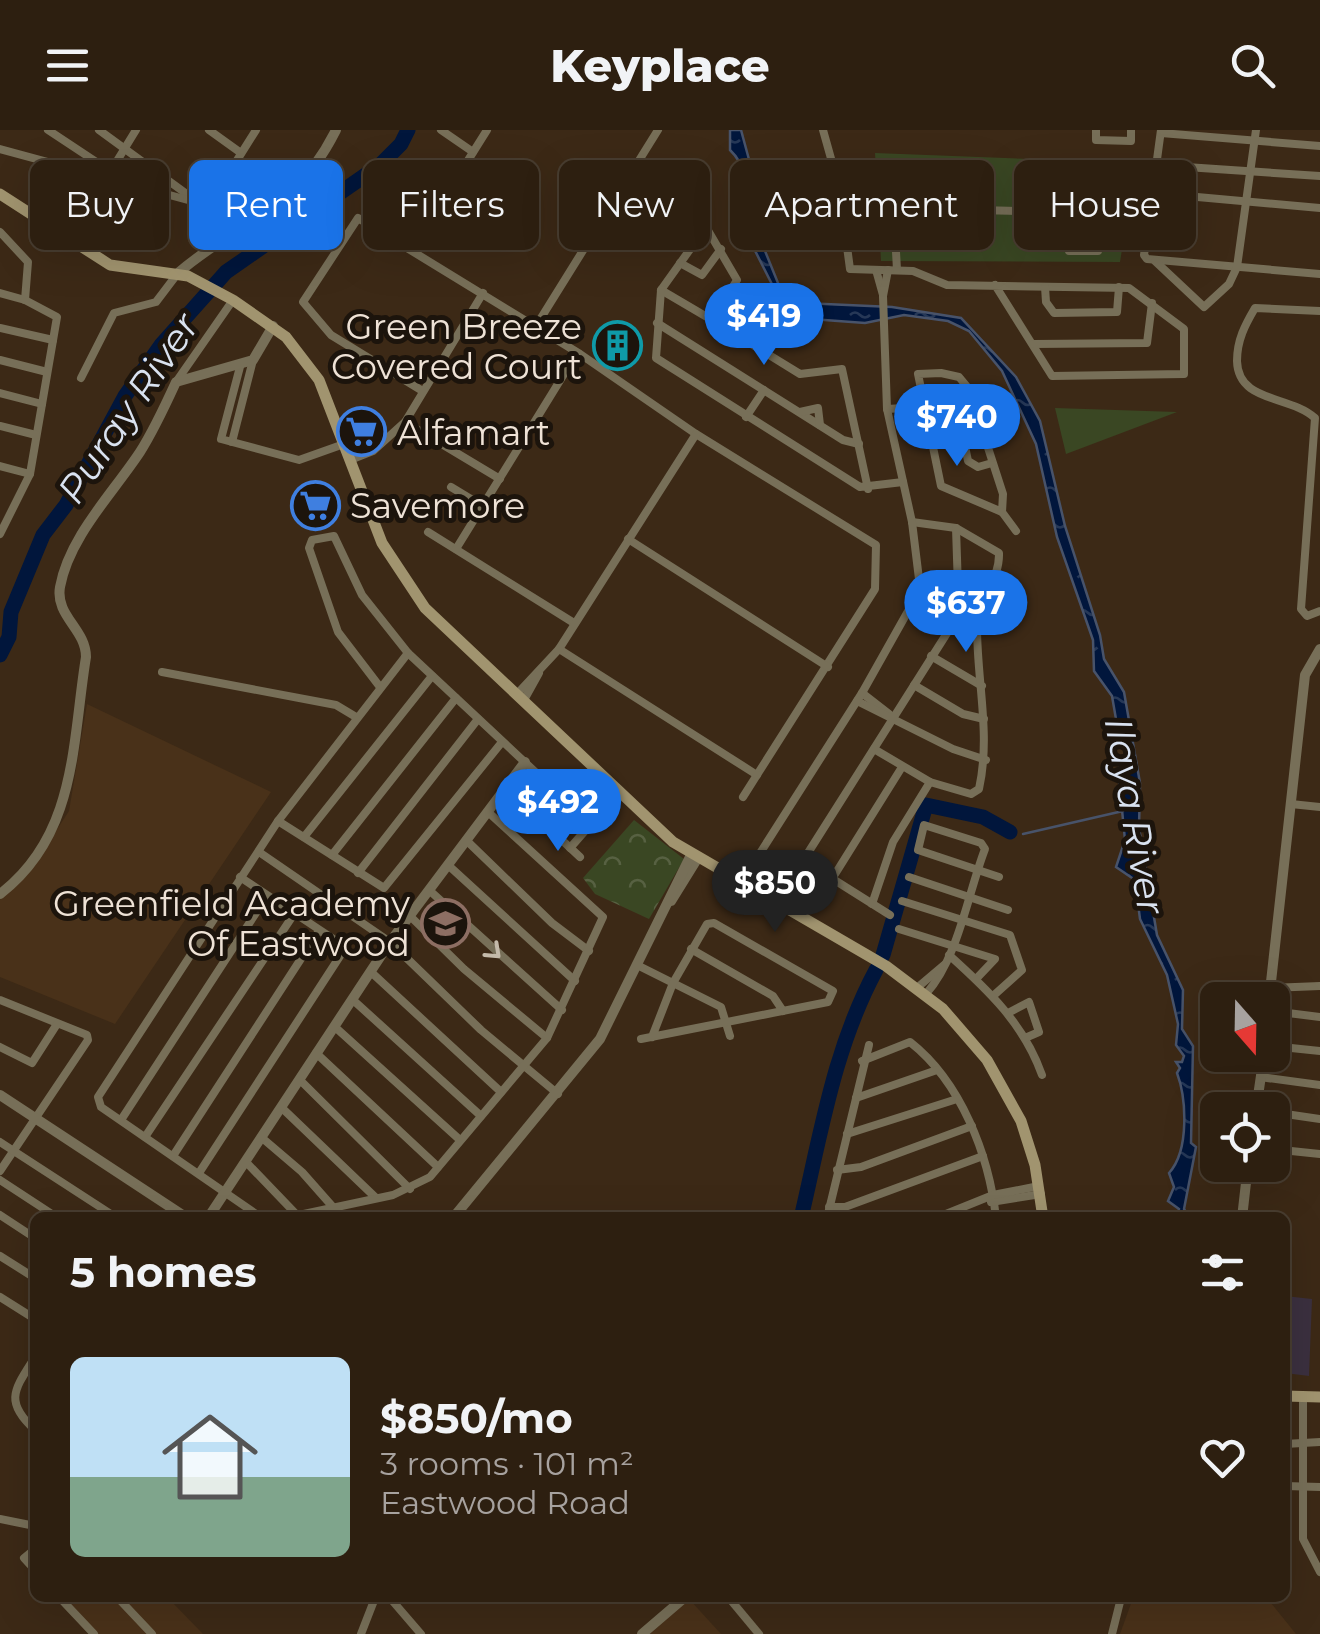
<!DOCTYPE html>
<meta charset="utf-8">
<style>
:root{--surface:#2d1f10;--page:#392c1e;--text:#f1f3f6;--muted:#a7a29f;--line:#483d30;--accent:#1a73e8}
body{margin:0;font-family:Montserrat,sans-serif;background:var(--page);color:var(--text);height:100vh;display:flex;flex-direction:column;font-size:38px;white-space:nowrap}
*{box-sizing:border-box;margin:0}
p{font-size:32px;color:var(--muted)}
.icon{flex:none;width:55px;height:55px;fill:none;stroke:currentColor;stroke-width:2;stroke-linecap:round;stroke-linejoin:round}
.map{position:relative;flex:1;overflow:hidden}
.panel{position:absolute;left:30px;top:1082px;width:1260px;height:390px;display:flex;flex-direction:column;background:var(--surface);border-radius:15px;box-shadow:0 10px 40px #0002,0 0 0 2px var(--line)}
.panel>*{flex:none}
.banner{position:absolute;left:30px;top:30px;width:1260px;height:90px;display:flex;gap:20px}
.needle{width:65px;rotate:160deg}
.fabs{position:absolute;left:1200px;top:852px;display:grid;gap:20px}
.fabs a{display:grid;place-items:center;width:90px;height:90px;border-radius:15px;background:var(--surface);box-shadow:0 10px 40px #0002,0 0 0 2px var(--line);font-size:50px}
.price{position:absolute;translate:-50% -85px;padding:0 22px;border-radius:35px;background:var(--accent);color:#fff;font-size:32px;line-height:65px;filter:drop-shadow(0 2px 5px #0008)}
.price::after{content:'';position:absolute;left:50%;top:60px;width:30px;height:22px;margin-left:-15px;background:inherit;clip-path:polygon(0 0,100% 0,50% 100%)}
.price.selected{background:#222;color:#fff}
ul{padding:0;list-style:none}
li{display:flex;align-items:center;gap:30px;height:250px;padding:0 40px}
li span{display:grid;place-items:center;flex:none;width:280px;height:200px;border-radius:15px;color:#555}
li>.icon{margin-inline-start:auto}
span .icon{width:120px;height:120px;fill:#fffc;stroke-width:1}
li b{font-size:42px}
h2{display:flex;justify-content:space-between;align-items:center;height:120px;padding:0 40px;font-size:42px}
.pill{padding:0 35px;border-radius:15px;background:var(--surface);box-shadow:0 10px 40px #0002,0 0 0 2px var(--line);font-size:35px;line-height:90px}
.pill.selected{background:var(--accent);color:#fff}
header{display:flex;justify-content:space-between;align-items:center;height:130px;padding:0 40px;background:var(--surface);font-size:45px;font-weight:800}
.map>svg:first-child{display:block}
.commercial{fill:#3b303f}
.built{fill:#493119}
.green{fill:#3a4723}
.park{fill:url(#park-crowns)}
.water{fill:url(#water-ripples);stroke:#48536a;stroke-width:2.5}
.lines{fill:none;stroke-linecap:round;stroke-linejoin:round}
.stream{stroke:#48536a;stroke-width:2.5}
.river{stroke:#01163c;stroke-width:15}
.minor{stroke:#776f58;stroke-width:8}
.tertiary{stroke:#776f58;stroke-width:10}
.secondary{stroke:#a1946f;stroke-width:11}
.oneway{stroke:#c4baaa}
.labels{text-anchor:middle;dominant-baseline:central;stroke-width:10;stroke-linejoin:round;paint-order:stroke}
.poi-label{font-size:35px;fill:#eee2d6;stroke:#1c140c;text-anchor:end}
.water-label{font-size:38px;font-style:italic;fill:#d9e2f0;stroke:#1c140c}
</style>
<header><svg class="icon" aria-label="menu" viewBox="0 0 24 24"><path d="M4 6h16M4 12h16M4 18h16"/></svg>Keyplace<svg class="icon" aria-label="search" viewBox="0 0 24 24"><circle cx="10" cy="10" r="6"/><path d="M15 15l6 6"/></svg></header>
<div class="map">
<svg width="1320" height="1504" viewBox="0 0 1320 1504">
<defs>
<pattern id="park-crowns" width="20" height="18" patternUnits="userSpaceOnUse" patternTransform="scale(2.5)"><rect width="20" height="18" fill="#3a4723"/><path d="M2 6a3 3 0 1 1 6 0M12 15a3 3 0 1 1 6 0" fill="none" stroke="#576142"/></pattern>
<pattern id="water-ripples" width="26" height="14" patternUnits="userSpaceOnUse" patternTransform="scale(2.5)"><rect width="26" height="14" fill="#01163c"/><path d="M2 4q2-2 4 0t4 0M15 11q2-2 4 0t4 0" fill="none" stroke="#263857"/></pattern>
</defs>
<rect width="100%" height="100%" fill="#3c2916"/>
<path class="commercial" d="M1285 1166 1312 1169 1309 1246 1285 1243Z"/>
<g class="built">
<path d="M87 574 271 662 115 894 0 847V767L28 744 69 681Z"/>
<path d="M55 1468H168L203 1504H89Z"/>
<path d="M1133 1468H1267L1296 1504H1120Z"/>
<path d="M689 1469 721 1504H650Z"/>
</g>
<g class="green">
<path d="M875 23 1136 33 1120 132 881 131Z"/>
<path d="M1055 278 1177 282 1066 324Z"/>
</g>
<path class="park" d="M634 690 684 729 649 789 595 764 583 748Z"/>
<path class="water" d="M730 0H741L764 85 763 116 780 158 803 173 892 177 961 188 1016 247 1040 291 1065 396 1100 505 1104 529 1124 562 1140 653 1139 698 1157 805 1183 860 1182 899 1193 916 1191 1013 1196 1017 1184 1079 1189 1087H1177L1179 1079 1168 1071 1174 1057 1169 1043C1190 1020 1186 967 1177 943L1180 938 1176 932H1182L1184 926 1176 915 1178 894 1167 845 1140 789 1135 750 1116 737 1125 710 1118 639 1125 629 1126 605 1117 595 1112 566 1094 541 1093 510 1057 407 1036 314 1002 241 969 201 948 191 904 185 865 193 811 189 782 174 738 87C741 59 752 41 730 20Z"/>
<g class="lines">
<path class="stream" d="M1023 704 1123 681"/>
<g class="river">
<path d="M0 525 9 507 11 482 43 405 66 375 125 266 161 215 226 142 380 35 401 14 408 0"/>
<path d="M883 825 926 675 983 687 1010 702"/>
<path d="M801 1088C821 1003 834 918 876 840"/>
</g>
<g class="minor">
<path d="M48 0 110 41"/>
<path d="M99 0 199 73 245 96"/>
<path d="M209 0 241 23"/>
<path d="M441 0 473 22"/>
<path d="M823 0 839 57 850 139 913 141 947 155 1129 158 1184 199V244L1052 246 995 155"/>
<path d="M1096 0V10L1131 11V0"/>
<path d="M1161 0 1144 125 1147 129 1320 144"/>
<path d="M1161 3 1320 16"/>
<path d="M0 19 199 73"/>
<path d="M1156 35 1320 46"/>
<path d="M109 44 136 0"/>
<path d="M1153 63 1320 78"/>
<path d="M207 78 256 0"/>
<path d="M0 102 28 132 25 170"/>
<path d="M413 118 487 0"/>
<path d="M1155 131 1204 177 1229 154 1237 137 1256 0"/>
<path d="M680 133 702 145 721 119"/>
<path d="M876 140 883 165"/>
<path d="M897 140 894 85 898 78H901L1100 83 1098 121H1069L1067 82"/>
<path d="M1045 157 1046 172 1054 183 1117 182 1119 157"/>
<path d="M661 160 712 190"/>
<path d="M0 163 25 170 57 187 30 344 0 404"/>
<path d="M1320 181 1255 178C1245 195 1237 210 1237 231 1238 273 1290 265 1315 288L1301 479 1307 486 1320 481"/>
<path d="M657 193 843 310 859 314"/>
<path d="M536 196 658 0"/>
<path d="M0 198 53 210"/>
<path d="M1034 214 1147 213 1152 173"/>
<path d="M0 230 47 242"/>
<path d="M241 233 221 309 299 330 344 314"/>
<path d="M941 243 959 247 969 259 1003 364 1002 382 941 356 918 244Z"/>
<path d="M81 248 114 183 156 172 178 143"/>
<path d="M176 252 233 170"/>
<path d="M421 260 331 205 303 172 358 88 580 224 696 304 876 415 875 459 743 667"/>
<path d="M0 263 42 274"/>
<path d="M887 279 974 274"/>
<path d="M800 282 818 278 820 295"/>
<path d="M746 287 764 260"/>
<path d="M405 292 500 349"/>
<path d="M0 296 36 305"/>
<path d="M982 306 964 311 968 331 978 337 992 333"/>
<path d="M232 312 253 230"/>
<path d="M346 321 381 313"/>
<path d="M350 330 373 321 405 292 483 163"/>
<path d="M0 336 30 344"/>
<path d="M451 357 484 377"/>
<path d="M868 359 842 239 800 244 712 190 737 150 706 97 661 160 656 228 860 357 903 352"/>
<path d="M1002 382 1016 401"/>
<path d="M428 402 574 493"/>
<path d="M628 409 828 537"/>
<path d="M456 419 577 223"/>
<path d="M559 519 757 645"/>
<path d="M931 526 982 556"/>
<path d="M162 542 336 575 356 587"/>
<path d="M914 555 963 584 984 589"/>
<path d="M380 557 338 502 309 418 312 410 334 406 362 465 408 523 591 694 570 718"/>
<path d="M862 563 889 584"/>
<path d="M517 564 559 519 696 304"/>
<path d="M524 570 539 543"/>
<path d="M857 571 953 619 986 630"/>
<path d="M874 619 930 652 971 664 979 659C991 605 977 552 977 497 978 471 1000 450 999 423L956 398 912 392"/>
<path d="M506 658 580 727"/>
<path d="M1291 674 1320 677"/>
<path d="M278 691 384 758 502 612"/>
<path d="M304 707 432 546"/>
<path d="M466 710 552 793 589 821"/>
<path d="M259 722 390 812 481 900 558 964"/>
<path d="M332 725 456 568"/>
<path d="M448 735 575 851"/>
<path d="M358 743 478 589"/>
<path d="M909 747 1008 780"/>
<path d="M832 749 902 637"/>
<path d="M741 753 862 563 916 467 919 449 912 392 887 279 883 166 888 140"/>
<path d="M429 760 562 880"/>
<path d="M902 771 1010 805 1022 840 993 866"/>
<path d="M872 774 893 712 930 652"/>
<path d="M409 785 464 839 547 908"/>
<path d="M890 785 809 734 806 726 949 500 958 458 956 398"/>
<path d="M899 799 995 829 976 849"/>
<path d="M691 819 773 866 783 881"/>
<path d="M949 825C988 860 1024 894 1042 945"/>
<path d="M637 835 721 877 730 906"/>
<path d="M371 842 501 962"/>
<path d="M918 857 944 835"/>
<path d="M1270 858 1320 856"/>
<path d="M926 864C959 826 967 766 985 719L981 713 924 695 918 720 999 747"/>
<path d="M0 870 87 905 88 910 0 1041"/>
<path d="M353 870 481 986"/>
<path d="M1272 881 1320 887"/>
<path d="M1008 883 1029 872 1039 902 1025 908"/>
<path d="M335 897 460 1010"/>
<path d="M641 909 828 872 833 861 714 793 707 794 673 853 652 907"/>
<path d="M1272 916 1320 921"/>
<path d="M0 917 32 933 57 894"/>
<path d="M316 923 438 1037"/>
<path d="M862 931 910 912C961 952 989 1025 996 1088"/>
<path d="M1260 947 1320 955"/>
<path d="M300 950 410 1059"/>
<path d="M856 968 937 940"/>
<path d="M282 978 375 1067"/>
<path d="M1272 982 1320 989"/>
<path d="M121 990 267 766"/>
<path d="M847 1004 957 969"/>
<path d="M145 1007 294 784"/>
<path d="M261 1007 302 1042 332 1076"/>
<path d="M0 1012 117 1088"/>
<path d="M1272 1019 1320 1024"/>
<path d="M173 1026 319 801"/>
<path d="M246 1032 296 1084"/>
<path d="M837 1040 861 1037 972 996"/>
<path d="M199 1043 342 823 341 814 240 747"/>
<path d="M0 1050 58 1088"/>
<path d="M991 1072 1041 1064"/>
<path d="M829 1077H845L983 1026"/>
<path d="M0 1085 35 1108"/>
<path d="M262 1088 101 977 98 967 278 691 408 523"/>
<path d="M285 1088 393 1065 430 1047 547 908 603 787 488 682"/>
<path d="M827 1088 869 915"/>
<path d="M936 1088 993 1065 1039 1056"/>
<path d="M0 1126 35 1148"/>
<path d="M0 1167 35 1189"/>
<path d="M35 1227C15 1259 3 1271 35 1300"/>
<path d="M1303 1267V1409L1320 1442"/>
<path d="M1285 1314 1320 1312"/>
<path d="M1285 1356 1320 1357"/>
<path d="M0 1389 35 1396"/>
<path d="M35 1419 24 1428 35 1440"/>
<path d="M60 1468 94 1504"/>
<path d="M118 1468 152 1504"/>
<path d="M390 1468 421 1504"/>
<path d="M729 1468 759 1504"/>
<path d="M361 1504 375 1468"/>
<path d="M1112 1504 1121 1468"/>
</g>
<g class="tertiary">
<path d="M178 143C242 88 294 84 336 0"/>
<path d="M0 764C77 705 72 613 86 527 86 499 55 486 60 457 69 407 113 363 140 322 154 300 165 276 176 252L253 230 273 196"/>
<path d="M671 771 697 729"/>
<path d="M1269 870 1305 545 1320 519"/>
<path d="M0 965 187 1088"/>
<path d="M1256 980 1264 925"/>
<path d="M208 1088 390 812 525 632"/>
<path d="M453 1088 600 909 691 725"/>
<path d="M1242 1088 1248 1035"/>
<path d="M642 1504 684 1468"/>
</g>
<g class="secondary">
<path d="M0 64 110 135 188 146 233 170 286 207 319 250 382 413 425 478 673 712 886 836 943 879 987 930 1021 991 1035 1035 1043 1088"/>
<path d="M1285 1266 1320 1267"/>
</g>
</g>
<defs><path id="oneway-chevron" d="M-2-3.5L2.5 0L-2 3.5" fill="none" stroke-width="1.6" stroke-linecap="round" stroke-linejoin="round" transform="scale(2.5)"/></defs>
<use class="oneway" href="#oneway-chevron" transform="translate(494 822) rotate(43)"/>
<defs>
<symbol id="building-ring" viewBox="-11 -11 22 22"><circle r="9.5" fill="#1c140c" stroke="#0f9aa8" stroke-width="1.5"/><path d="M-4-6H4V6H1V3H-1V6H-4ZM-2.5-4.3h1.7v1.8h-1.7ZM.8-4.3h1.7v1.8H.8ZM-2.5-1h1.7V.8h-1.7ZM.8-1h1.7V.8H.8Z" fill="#0f9aa8"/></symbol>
<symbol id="supermarket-ring" viewBox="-11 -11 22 22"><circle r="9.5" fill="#1c140c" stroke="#3f7fe0" stroke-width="1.5"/><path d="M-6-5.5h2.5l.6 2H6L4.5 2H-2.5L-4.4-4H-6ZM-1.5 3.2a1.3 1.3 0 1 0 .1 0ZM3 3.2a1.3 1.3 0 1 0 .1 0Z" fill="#3f7fe0"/></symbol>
<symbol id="school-ring" viewBox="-11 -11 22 22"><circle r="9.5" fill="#1c140c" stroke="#8d6e63" stroke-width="1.5"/><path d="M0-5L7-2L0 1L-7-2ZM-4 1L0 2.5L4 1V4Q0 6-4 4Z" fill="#8d6e63"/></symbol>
</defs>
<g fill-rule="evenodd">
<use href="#building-ring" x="590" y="188" width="55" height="55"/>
<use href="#supermarket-ring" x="334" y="274" width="55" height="55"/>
<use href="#supermarket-ring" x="288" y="348" width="55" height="55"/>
<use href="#school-ring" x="418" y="766" width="55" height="55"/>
</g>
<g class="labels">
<g class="poi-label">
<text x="582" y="196">Green Breeze<tspan x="582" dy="40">Covered Court</tspan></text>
<text x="397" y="302" text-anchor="start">Alfamart</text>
<text x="350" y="375" text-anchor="start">Savemore</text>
<text x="410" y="773">Greenfield Academy<tspan x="410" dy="40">Of Eastwood</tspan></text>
</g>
<g class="water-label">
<text transform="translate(128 278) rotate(-56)">Puray River</text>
<text transform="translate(1135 686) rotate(80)">Ilaya River</text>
</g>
</g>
</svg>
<div class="fabs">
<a><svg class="needle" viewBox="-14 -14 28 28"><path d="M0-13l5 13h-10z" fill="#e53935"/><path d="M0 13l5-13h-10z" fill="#a7a29f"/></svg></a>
<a><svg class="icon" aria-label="locate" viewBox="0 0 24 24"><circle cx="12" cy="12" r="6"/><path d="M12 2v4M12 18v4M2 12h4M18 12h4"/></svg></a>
</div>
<b class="price" style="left:764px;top:238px">$419</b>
<b class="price" style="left:957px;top:339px">$740</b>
<b class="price" style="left:966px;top:525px">$637</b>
<b class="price" style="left:558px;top:724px">$492</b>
<b class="price selected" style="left:775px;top:805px">$850</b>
<div class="banner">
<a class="pill">Buy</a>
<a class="pill selected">Rent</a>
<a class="pill">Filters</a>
<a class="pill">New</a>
<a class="pill">Apartment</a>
<a class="pill">House</a>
</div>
<section class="panel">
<h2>5 homes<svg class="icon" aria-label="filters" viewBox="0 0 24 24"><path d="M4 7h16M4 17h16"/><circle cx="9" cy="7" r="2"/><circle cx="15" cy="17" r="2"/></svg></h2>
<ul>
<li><span style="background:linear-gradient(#bfe0f5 60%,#7fa58c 0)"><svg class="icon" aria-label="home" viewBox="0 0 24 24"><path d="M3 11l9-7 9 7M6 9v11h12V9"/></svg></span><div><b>$850/mo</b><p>3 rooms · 101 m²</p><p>Eastwood Road</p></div><svg class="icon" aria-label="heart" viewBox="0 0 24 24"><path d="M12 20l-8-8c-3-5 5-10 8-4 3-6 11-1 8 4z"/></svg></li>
</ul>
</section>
</div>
